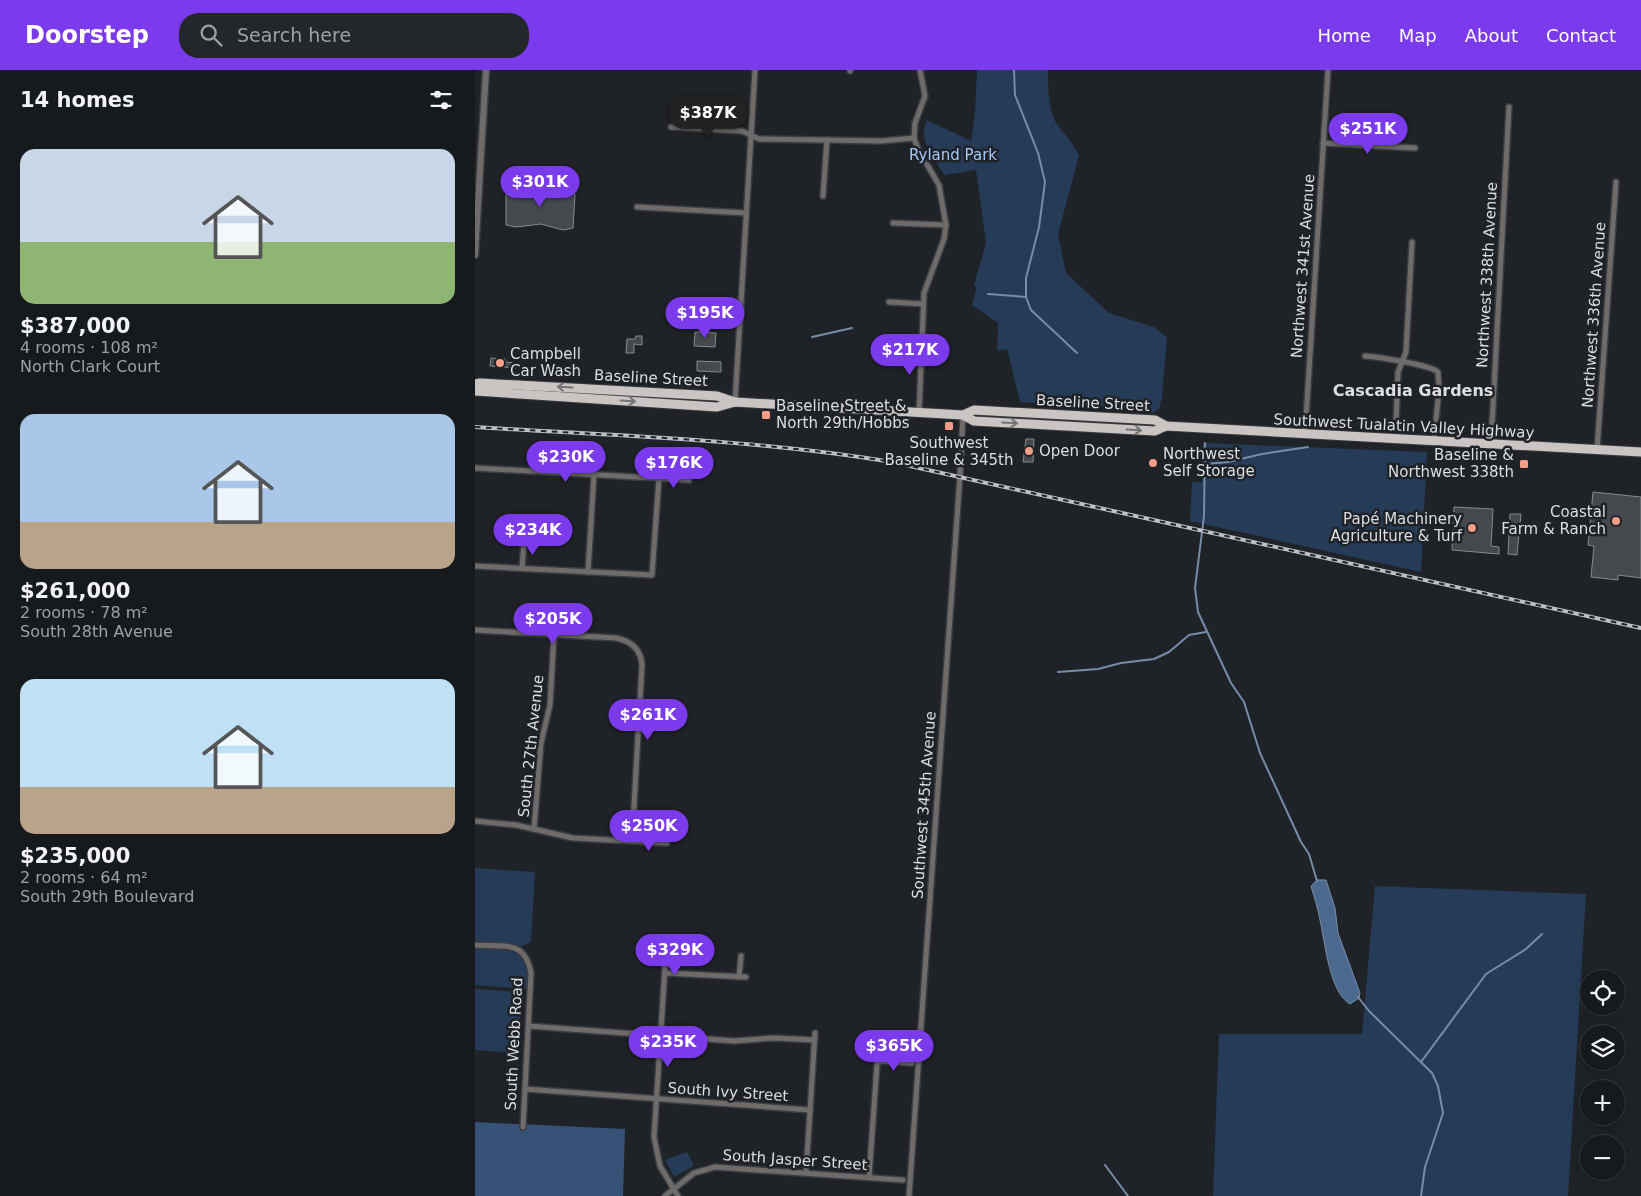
<!DOCTYPE html>
<meta charset="utf-8">
<style>
:root{--surface:#171a1c;--page:#242729;--text:#f1f3f6;--muted:#9ea1a3;--line:#36383b;--accent:#7c3aed}
body{margin:0;font-family:"DejaVu Sans",sans-serif;background:var(--page);color:var(--text);height:100vh;display:flex;flex-direction:column;font-size:19px;white-space:nowrap}
*{box-sizing:border-box;margin:0}
p{font-size:16px;color:var(--muted)}
.icon{flex:none;width:28px;height:28px;fill:none;stroke:currentColor;stroke-width:2;stroke-linecap:round;stroke-linejoin:round}
.map{position:relative;flex:1;overflow:hidden}
.sheet{display:flex;flex-direction:column;background:var(--surface);width:475px}
.sheet>*{flex:none}
.fabs{position:absolute;left:1105px;top:900px;display:grid;gap:10px}
.fabs a{display:grid;place-items:center;width:45px;height:45px;border-radius:50%;background:var(--surface);box-shadow:0 5px 20px #0002,0 0 0 1px var(--line);font-size:25px}
.price{position:absolute;translate:-50% -42px;padding:0 11px;border-radius:18px;background:var(--accent);color:#fff;font-size:16px;line-height:32px;filter:drop-shadow(0 1px 2px #0008)}
.price::after{content:'';position:absolute;left:50%;top:30px;width:15px;height:11px;margin-left:-8px;background:inherit;clip-path:polygon(0 0,100% 0,50% 100%)}
.price.on{background:#222;color:#fff}
ul{padding:0;list-style:none}
li{display:grid;align-content:center;gap:10px;height:265px;padding:0 20px}
li span{display:grid;place-items:center;height:155px;border-radius:15px;color:#555}
li>.icon{margin-inline-start:auto}
span .icon{width:90px;height:90px;fill:#fffc;stroke-width:1}
li b{font-size:21px}
h2{display:flex;justify-content:space-between;align-items:center;height:60px;padding:0 20px;font-size:21px}
header{display:flex;align-items:center;gap:30px;box-sizing:border-box;height:70px;padding:0 25px;background:var(--accent);color:#fff}
header strong{font-size:24px}
nav{display:flex;gap:28px;margin-inline-start:auto;font-size:18px}
.search{width:350px;height:45px;background:var(--page);display:flex;align-items:center;gap:12px;box-sizing:border-box;padding:0 18px;border-radius:20px;color:var(--muted);font-size:19px}
main{display:flex;flex:1;min-height:0}
.map>svg:first-child{display:block}
.green{fill:#253b58}
.forest{fill:#365277}
.water{fill:#4c698f;stroke:#778ca8}
.lines{fill:none;stroke-linecap:round;stroke-linejoin:round}
.stream{stroke:#778ca8;stroke-width:2}
.building{fill:#45494d;stroke:#878a8f}
.minor-casing{stroke:#393c40;stroke-width:8}
.tertiary-casing{stroke:#393c40;stroke-width:9}
.trunk-casing{stroke:#393c40;stroke-width:11}
.minor{stroke:#6e6b6a;stroke-width:5}
.tertiary{stroke:#6e6b6a;stroke-width:6}
.trunk{stroke:#cac4c2;stroke-width:9}
.rail-casing{stroke:#bec0c3;stroke-width:4}
.rail{stroke:#1f2226;stroke-width:2;stroke-dasharray:5.5;stroke-linecap:butt}
.oneway{stroke:#747374}
.poi-dot{fill:#f49e8a;stroke:#1f2226;stroke-width:2}
.labels{text-anchor:middle;dominant-baseline:central;stroke-width:5;stroke-linejoin:round;paint-order:stroke}
.park-label{font-size:15px;fill:#a4c9fa;stroke:#1f2226}
.street-label{font-size:15px;fill:#dcdee1;stroke:#1f2226}
.poi-label{font-size:15px;fill:#dcdee1;stroke:#1f2226;text-anchor:start}
.neighbourhood-label{font-size:16px;font-weight:bold;fill:#dcdee1;stroke:#1f2226}
</style>
<header>
<strong>Doorstep</strong>
<div class="search"><svg class="icon" aria-label="search" viewBox="0 0 24 24"><circle cx="10" cy="10" r="6"/><path d="M15 15l6 6"/></svg>Search here</div>
<nav><a>Home</a><a>Map</a><a>About</a><a>Contact</a></nav>
</header>
<main>
<section class="sheet">
<h2>14 homes<svg class="icon" aria-label="filters" viewBox="0 0 24 24"><path d="M4 7h16M4 17h16"/><circle cx="9" cy="7" r="2"/><circle cx="15" cy="17" r="2"/></svg></h2>
<ul>
<li><span style="background:linear-gradient(#c9d6e8 60%,#8fb573 0)"><svg class="icon" aria-label="home" viewBox="0 0 24 24"><path d="M3 11l9-7 9 7M6 9v11h12V9"/></svg></span><div><b>$387,000</b><p>4 rooms · 108 m²</p><p>North Clark Court</p></div></li>
<li><span style="background:linear-gradient(#a9c7e8 70%,#b9a48a 0)"><svg class="icon" aria-label="home" viewBox="0 0 24 24"><path d="M3 11l9-7 9 7M6 9v11h12V9"/></svg></span><div><b>$261,000</b><p>2 rooms · 78 m²</p><p>South 28th Avenue</p></div></li>
<li><span style="background:linear-gradient(#bfe0f5 70%,#b9a48a 0)"><svg class="icon" aria-label="home" viewBox="0 0 24 24"><path d="M3 11l9-7 9 7M6 9v11h12V9"/></svg></span><div><b>$235,000</b><p>2 rooms · 64 m²</p><p>South 29th Boulevard</p></div></li>
</ul>
</section>
<div class="map">
<svg width="1166" height="1126" viewBox="0 0 1166 1126">
<rect width="100%" height="100%" fill="#1f2226"/>
<g class="green">
<path d="M502 0H573C573 17 573 44 584 57 592 67 599 74 604 86L583 164 591 203 634 243 679 257 692 268 687 327 684 339 678 343 641 335 616 337 545 332 532 279 522 281 523 253 497 235 502 217 499 215 511 173 501 100 469 105C459 86 442 72 452 50L496 71 500 43Z"/>
<path d="M728 373 952 382 946 502 715 451 717 412H727Z"/>
<path d="M0 798 60 802 56 872 47 876 0 871Z"/>
<path d="M900 816 1111 824 1093 1126H738L744 964H887Z"/>
<path d="M0 878C37 881 53 874 53 919L0 915Z"/>
<path d="M0 919 46 922 44 983 0 980Z"/>
<path d="M212 1082 219 1096 199 1107 190 1090Z"/>
</g>
<path class="forest" d="M0 1052 150 1059 148 1126H0Z"/>
<path class="water" d="M842 810H851L860 838 863 863 885 923 884 928 875 934C854 922 850 871 845 850 843 838 839 827 836 816Z"/>
<g class="lines">
<g class="stream">
<path d="M539 0 540 25 563 83 570 112 564 157 551 208V227L556 240 602 283"/>
<path d="M513 224 551 227"/>
<path d="M337 267 377 258"/>
<path d="M730 373 729 446 720 518 723 542 756 613 769 632 785 683 826 772 834 784 842 811"/>
<path d="M731 394 753 392 787 384 833 377"/>
<path d="M583 602 623 599 646 593 679 589 694 582 714 565 731 562"/>
<path d="M883 927 894 941 957 1003 963 1016 968 1043 950 1097 946 1126"/>
<path d="M946 992 1011 904 1051 879 1067 864"/>
<path d="M630 1095 653 1126"/>
</g>
</g>
<g class="building">
<path d="M53 117 81 119V121H93V124H100L98 158 88 160 66 154 41 157 31 155V121H41V119H53Z"/>
<path d="M220 262 241 263 240 277 219 276Z"/>
<path d="M161 266H167V275L159 274V283H151L152 269H160Z"/>
<path d="M16 288 30 289V292L41 293V298L15 296Z"/>
<path d="M222 291 246 292V302L222 301Z"/>
<path d="M551 369H559L558 392H548Z"/>
<path d="M1118 422 1166 427V508L1143 505V510L1116 507 1119 476 1113 475Z"/>
<path d="M979 437 1018 439 1016 476 1024 477V484L977 480Z"/>
<path d="M1035 444H1046L1042 485 1033 484Z"/>
</g>
<g class="lines">
<defs>
<g id="minor">
<path d="M375 1V0"/>
<path d="M196 57 267 61 284 69 407 71 439 68"/>
<path d="M848 73 940 78"/>
<path d="M348 126 352 70"/>
<path d="M162 137 271 143"/>
<path d="M418 153 471 155"/>
<path d="M414 232 448 234"/>
<path d="M890 286C903 287 956 295 963 302L964 319 959 371"/>
<path d="M260 332 280 0"/>
<path d="M444 343 449 223 469 169 471 155 464 115 443 79 439 68 440 53 450 26 445 0"/>
<path d="M921 353 923 302 931 282 937 172"/>
<path d="M830 364 853 0"/>
<path d="M1016 374 1034 37"/>
<path d="M1122 380 1141 112"/>
<path d="M0 398 214 410"/>
<path d="M0 496 177 505 184 408"/>
<path d="M47 498 49 472"/>
<path d="M113 502 119 404"/>
<path d="M0 560 141 568C156 571 166 579 167 595L157 771"/>
<path d="M0 751 41 755 98 768 192 773"/>
<path d="M59 759 66 673 75 635 79 565"/>
<path d="M0 875C28 877 50 869 56 903L48 1057"/>
<path d="M191 882 179 1067 185 1096 203 1126"/>
<path d="M190 903 271 907"/>
<path d="M264 907 266 886"/>
<path d="M53 956 259 971 298 968 340 970"/>
<path d="M403 991 437 993"/>
<path d="M50 1019 335 1040"/>
<path d="M331 1103 340 963"/>
<path d="M394 1107 404 967"/>
<path d="M190 1126 219 1103 240 1097 428 1110"/>
<path d="M434 1126 485 406 488 345"/>
</g>
<path id="tertiary" d="M0 185 11 0"/>
<g id="trunk">
<path d="M0 314 5 313 242 326 260 332"/>
<path d="M0 321 242 337 260 332 488 345 499 340 680 350 691 356 1166 382"/>
<path d="M488 345 499 351 680 361 691 356"/>
</g>
</defs>
<use href="#minor" class="minor-casing"/>
<use href="#tertiary" class="tertiary-casing"/>
<use href="#trunk" class="trunk-casing"/>
<use href="#minor" class="minor"/>
<use href="#tertiary" class="tertiary"/>
<use href="#trunk" class="trunk"/>
<defs>
<path id="rail" d="M0 357C139 366 279 369 417 392L1166 558"/>
</defs>
<use href="#rail" class="rail-casing"/>
<use href="#rail" class="rail"/>
</g>
<defs><path id="oneway-shaft" d="M-6 0H5M1.5-3L5.5 0L1.5 3" fill="none" stroke-width="1.6" stroke-linecap="round" stroke-linejoin="round" transform="scale(1.25)"/></defs>
<g class="oneway">
<use href="#oneway-shaft" transform="translate(90 317) rotate(-177)"/>
<use href="#oneway-shaft" transform="translate(153 331) rotate(3)"/>
<use href="#oneway-shaft" transform="translate(535 353) rotate(3)"/>
<use href="#oneway-shaft" transform="translate(659 360) rotate(3)"/>
</g>
<g class="poi-dot">
<circle cx="25" cy="293" r="5"/>
<rect x="286" y="340" width="10" height="10" rx="2.5"/>
<rect x="469" y="351" width="10" height="10" rx="2.5"/>
<circle cx="554" cy="381" r="5"/>
<circle cx="678" cy="393" r="5"/>
<rect x="1044" y="389" width="10" height="10" rx="2.5"/>
<circle cx="1141" cy="451" r="5"/>
<circle cx="997" cy="458" r="5"/>
</g>
<g class="labels">
<g class="park-label">
<text x="478" y="85">Ryland Park</text>
</g>
<g class="street-label">
<text transform="translate(828 196) rotate(-86)">Northwest 341st Avenue</text>
<text transform="translate(1012 205) rotate(-87)">Northwest 338th Avenue</text>
<text transform="translate(1119 245) rotate(-86)">Northwest 336th Avenue</text>
<text transform="translate(176 308) rotate(3)">Baseline Street</text>
<text transform="translate(618 333) rotate(3)">Baseline Street</text>
<text transform="translate(929 356) rotate(3)">Southwest Tualatin Valley Highway</text>
<text transform="translate(56 676) rotate(-84)">South 27th Avenue</text>
<text transform="translate(449 735) rotate(-86)">Southwest 345th Avenue</text>
<text transform="translate(39 974) rotate(-87)">South Webb Road</text>
<text transform="translate(253 1022) rotate(4)">South Ivy Street</text>
<text transform="translate(320 1090) rotate(4)">South Jasper Street</text>
</g>
<g class="poi-label">
<text x="35" y="284">Campbell<tspan x="35" dy="17">Car Wash</tspan></text>
<text x="301" y="336">Baseline Street &amp;<tspan x="301" dy="17">North 29th/Hobbs</tspan></text>
<text x="474" y="373" text-anchor="middle">Southwest<tspan x="474" dy="17">Baseline &amp; 345th</tspan></text>
<text x="564" y="381">Open Door</text>
<text x="688" y="384">Northwest<tspan x="688" dy="17">Self Storage</tspan></text>
<text x="1039" y="385" text-anchor="end">Baseline &amp;<tspan x="1039" dy="17">Northwest 338th</tspan></text>
<text x="1131" y="442" text-anchor="end">Coastal<tspan x="1131" dy="17">Farm &amp; Ranch</tspan></text>
<text x="987" y="449" text-anchor="end">Papé Machinery<tspan x="987" dy="17">Agriculture &amp; Turf</tspan></text>
</g>
<g class="neighbourhood-label">
<text x="938" y="320">Cascadia Gardens</text>
</g>
</g>
</svg>
<div class="fabs">
<a><svg class="icon" aria-label="locate" viewBox="0 0 24 24"><circle cx="12" cy="12" r="6"/><path d="M12 2v4M12 18v4M2 12h4M18 12h4"/></svg></a>
<a><svg class="icon" aria-label="layers" viewBox="0 0 24 24"><path d="M12 4l9 5-9 5-9-5zM3 14l9 5 9-5"/></svg></a>
<a>+</a>
<a>−</a>
</div>
<b class="price on" style="left:233px;top:69px">$387K</b>
<b class="price" style="left:893px;top:85px">$251K</b>
<b class="price" style="left:65px;top:138px">$301K</b>
<b class="price" style="left:230px;top:269px">$195K</b>
<b class="price" style="left:435px;top:306px">$217K</b>
<b class="price" style="left:91px;top:413px">$230K</b>
<b class="price" style="left:199px;top:419px">$176K</b>
<b class="price" style="left:58px;top:486px">$234K</b>
<b class="price" style="left:78px;top:575px">$205K</b>
<b class="price" style="left:173px;top:671px">$261K</b>
<b class="price" style="left:174px;top:782px">$250K</b>
<b class="price" style="left:200px;top:906px">$329K</b>
<b class="price" style="left:193px;top:998px">$235K</b>
<b class="price" style="left:419px;top:1002px">$365K</b>
</div>
</main>
